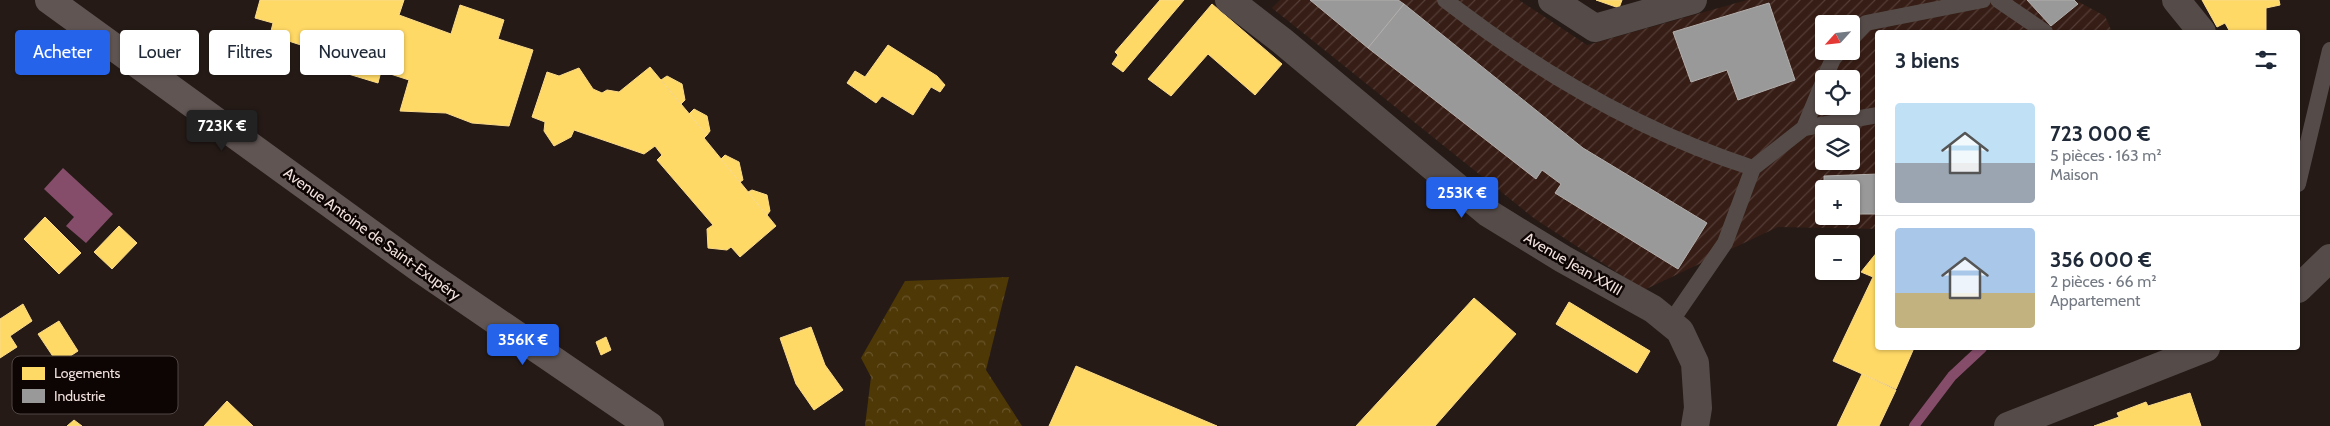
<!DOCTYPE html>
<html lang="fr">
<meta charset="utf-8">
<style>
:root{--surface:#fff;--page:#f6f6f7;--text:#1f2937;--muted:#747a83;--line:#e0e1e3;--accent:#2563eb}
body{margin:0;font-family:Cabin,sans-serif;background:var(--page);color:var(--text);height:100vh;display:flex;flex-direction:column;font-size:19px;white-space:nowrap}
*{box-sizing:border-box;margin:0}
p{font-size:16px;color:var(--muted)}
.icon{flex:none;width:28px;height:28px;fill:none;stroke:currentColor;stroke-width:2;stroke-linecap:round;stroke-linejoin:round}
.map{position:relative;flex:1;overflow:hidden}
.drawer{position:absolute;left:1875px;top:30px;width:425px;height:320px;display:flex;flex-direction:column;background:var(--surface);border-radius:5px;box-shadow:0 1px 4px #0004}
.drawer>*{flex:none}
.hud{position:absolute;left:15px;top:30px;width:475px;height:45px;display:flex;gap:10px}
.needle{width:32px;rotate:243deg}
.fabs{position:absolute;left:1815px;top:15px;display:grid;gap:10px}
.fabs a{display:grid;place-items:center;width:45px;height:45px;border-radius:5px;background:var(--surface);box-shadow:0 1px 4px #0004;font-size:25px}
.price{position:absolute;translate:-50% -42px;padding:0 11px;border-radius:5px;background:var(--accent);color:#fff;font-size:16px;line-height:32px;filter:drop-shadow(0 1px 2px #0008)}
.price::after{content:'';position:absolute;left:50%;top:30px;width:15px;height:11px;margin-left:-8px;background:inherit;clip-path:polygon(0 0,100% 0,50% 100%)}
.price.selected{background:#222;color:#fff}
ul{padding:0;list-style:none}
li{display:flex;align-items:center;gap:15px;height:125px;padding:0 20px}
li+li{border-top:1px solid var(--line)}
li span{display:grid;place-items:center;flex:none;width:140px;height:100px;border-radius:5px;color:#555}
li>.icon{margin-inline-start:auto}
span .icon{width:60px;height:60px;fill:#fffc;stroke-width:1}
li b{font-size:21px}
h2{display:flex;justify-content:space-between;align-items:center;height:60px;padding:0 20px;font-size:21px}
.pill{padding:0 18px;border-radius:5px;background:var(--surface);box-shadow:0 1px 4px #0004;font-size:18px;line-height:45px}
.pill.selected{background:var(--accent);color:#fff}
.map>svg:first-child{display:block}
.industrial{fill:url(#industrial-furrows);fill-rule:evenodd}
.forest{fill:url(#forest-crowns)}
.water{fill:#864d6b}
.homes{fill:#ffd966;stroke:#fbdb8a}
.industry{fill:#999;stroke:#b3afad}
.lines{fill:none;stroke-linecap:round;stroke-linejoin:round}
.stream{stroke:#864d6b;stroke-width:10}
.lane{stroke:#554c49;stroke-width:16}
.street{stroke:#554c49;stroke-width:28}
.secondary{stroke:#605553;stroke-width:28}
.labels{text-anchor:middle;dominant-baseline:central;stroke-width:5;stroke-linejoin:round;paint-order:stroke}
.street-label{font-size:15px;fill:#f1e1dd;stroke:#0d0503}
.key{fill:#0d0503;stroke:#514744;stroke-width:1}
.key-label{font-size:14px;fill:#f1e1dd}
</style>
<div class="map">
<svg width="2330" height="426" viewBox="0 0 2330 426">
<defs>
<pattern id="industrial-furrows" width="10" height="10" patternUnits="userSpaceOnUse" patternTransform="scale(1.25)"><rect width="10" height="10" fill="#361d15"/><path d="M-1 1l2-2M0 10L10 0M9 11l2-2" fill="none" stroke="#543e37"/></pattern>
<pattern id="forest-crowns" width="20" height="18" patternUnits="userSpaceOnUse" patternTransform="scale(1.25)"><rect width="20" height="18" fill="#4e3806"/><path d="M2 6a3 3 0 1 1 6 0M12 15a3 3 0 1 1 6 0" fill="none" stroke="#68542a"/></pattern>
</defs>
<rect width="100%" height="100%" fill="#251a16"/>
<path class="industrial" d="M1280 0H1519L1587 45 1747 0H2075L2105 16 2112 32H1878L1877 229 1778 227 1644 290 1535 219 1272 8ZM1824 24H1851V51H1824ZM1824 79H1851V106H1824ZM1824 134H1851V161H1824ZM1824 189H1851V216H1824Z"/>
<path class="forest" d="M1009 277 986 370 1022 426H865L871 377 861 358 905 281Z"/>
<path class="water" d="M63 168 113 214 86 243 66 226 74 217 44 189Z"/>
<g class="homes">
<path d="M260 0H404L399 15 451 34 460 5 504 20 498 39 533 50 509 126 472 123 446 113 400 111 409 80 270 35 273 23 255 18Z"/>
<path d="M1160 0H1184L1123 72 1112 64 1118 55 1115 52Z"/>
<path d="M1596 0H1622L1619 8Z"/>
<path d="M2202 0H2279L2280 5 2266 8V32H2230L2225 23 2217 27Z"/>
<path d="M1212 4 1282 64 1255 95 1208 54 1171 96 1148 79Z"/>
<path d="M888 45 937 76 945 85 940 92 931 87 913 115 882 96 876 103 847 83 855 71 865 77Z"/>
<path d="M325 53 381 71 378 83 322 66Z"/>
<path d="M650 67 707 135 704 138 776 226 740 257 731 247 727 250 708 248 707 229 713 225 657 160 662 155 655 146 644 154 574 130 571 137 554 146 544 131 545 122 532 117 547 72 559 76 579 68 593 89 602 93 607 90 619 92Z"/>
<path d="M667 76 682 84 685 100 681 104 661 80Z"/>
<path d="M694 109 707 116 710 131 707 135 689 114Z"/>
<path d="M725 155 739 162 743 180 740 182 721 159Z"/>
<path d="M752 190 767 195 770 211 767 215 748 192Z"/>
<path d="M45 217 81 253 59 274 24 239Z"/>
<path d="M119 226 137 243 112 269 94 252Z"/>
<path d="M1878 251V348H1914L1896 389 1833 361 1873 277 1861 272Z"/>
<path d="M1474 298 1516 334 1435 426H1356Z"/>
<path d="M1569 302 1650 351 1637 373 1556 324Z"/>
<path d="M23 304 32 321 10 336 17 347 0 358V319Z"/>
<path d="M59 321 78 351 58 364 38 334Z"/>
<path d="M811 327 825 365 843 390 814 410 796 384 780 338Z"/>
<path d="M606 337 611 350 601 355 596 342Z"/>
<path d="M1076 366 1217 426H1049Z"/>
<path d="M1862 374 1896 390 1879 426H1837Z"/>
<path d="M2190 393 2201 426H2094L2119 417 2117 413 2146 402 2148 406Z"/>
<path d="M227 401 253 426H204Z"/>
<path d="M74 420 82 426H67Z"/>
</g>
<g class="industry">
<path d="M1310 0H1398L1404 4 1368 48Z"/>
<path d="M2027 0H2074L2078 4 2051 26Z"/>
<path d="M1769 3 1795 80 1738 100 1727 70 1691 82 1673 32Z"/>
<path d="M1404 4 1583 148 1707 223 1678 269 1555 193 1561 184 1542 170 1536 179 1368 48Z"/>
<path d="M1878 174V214H1851V189H1824V176Z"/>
</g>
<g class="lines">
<path class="stream" d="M1914 426 1952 376 1982 348"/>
<g class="lane">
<path d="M1445 0C1538 72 1641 132 1753 168"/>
<path d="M1998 0 2045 32"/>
<path d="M1851 39 1866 23 1983 0"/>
<path d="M1824 79 1833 59 1840 51"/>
<path d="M1804 128 1878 115"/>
<path d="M2298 184 2330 50"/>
<path d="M1670 323 1725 243 1753 168 1804 128 1824 80"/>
</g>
<g class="street">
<path d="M1229 0 1281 40 1488 213 1563 259 1653 309 1680 331 1695 363 1698 408 1695 426"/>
<path d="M1552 0 1595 28 1693 0"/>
<path d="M2176 0 2202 32"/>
<path d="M2298 289 2330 258"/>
<path d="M2008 426 2206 348"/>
</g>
<path class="secondary" d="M49 0 420 269 650 426"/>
</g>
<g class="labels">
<g class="street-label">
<text transform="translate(372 234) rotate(36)">Avenue Antoine de Saint-Exupéry</text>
<text transform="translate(1573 264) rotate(30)">Avenue Jean XXIII</text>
</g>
</g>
<rect x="12" y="356" width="166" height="58" rx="8" class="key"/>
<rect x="22" y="367" width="23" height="13" fill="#ffd966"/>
<rect x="22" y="389" width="23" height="14" fill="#999"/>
<g class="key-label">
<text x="54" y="378">Logements</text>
<text x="54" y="401">Industrie</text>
</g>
</svg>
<div class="fabs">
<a><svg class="needle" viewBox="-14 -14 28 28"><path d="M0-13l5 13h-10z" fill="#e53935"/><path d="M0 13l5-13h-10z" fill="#747a83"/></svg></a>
<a><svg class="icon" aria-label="locate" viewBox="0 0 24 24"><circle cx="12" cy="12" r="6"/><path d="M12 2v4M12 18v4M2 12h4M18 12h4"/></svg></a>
<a><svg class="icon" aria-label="layers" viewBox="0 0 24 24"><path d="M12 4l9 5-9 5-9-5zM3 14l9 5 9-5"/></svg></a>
<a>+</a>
<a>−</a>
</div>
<b class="price selected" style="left:222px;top:152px">723K €</b>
<b class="price" style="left:1462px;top:219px">253K €</b>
<b class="price" style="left:523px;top:366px">356K €</b>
<div class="hud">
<a class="pill selected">Acheter</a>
<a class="pill">Louer</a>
<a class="pill">Filtres</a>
<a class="pill">Nouveau</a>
</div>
<section class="drawer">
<h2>3 biens<svg class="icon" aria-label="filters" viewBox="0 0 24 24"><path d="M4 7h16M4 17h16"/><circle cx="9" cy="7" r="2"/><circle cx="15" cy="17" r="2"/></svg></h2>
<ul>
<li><span style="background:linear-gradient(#bfe0f5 60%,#9aa5b1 0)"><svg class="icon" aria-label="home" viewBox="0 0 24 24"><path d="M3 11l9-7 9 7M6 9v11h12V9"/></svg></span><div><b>723 000 €</b><p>5 pièces · 163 m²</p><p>Maison</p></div></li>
<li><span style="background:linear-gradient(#a9c7e8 65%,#c2b280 0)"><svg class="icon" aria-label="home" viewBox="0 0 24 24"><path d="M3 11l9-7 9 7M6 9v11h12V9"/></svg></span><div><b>356 000 €</b><p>2 pièces · 66 m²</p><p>Appartement</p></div></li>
</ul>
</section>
</div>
